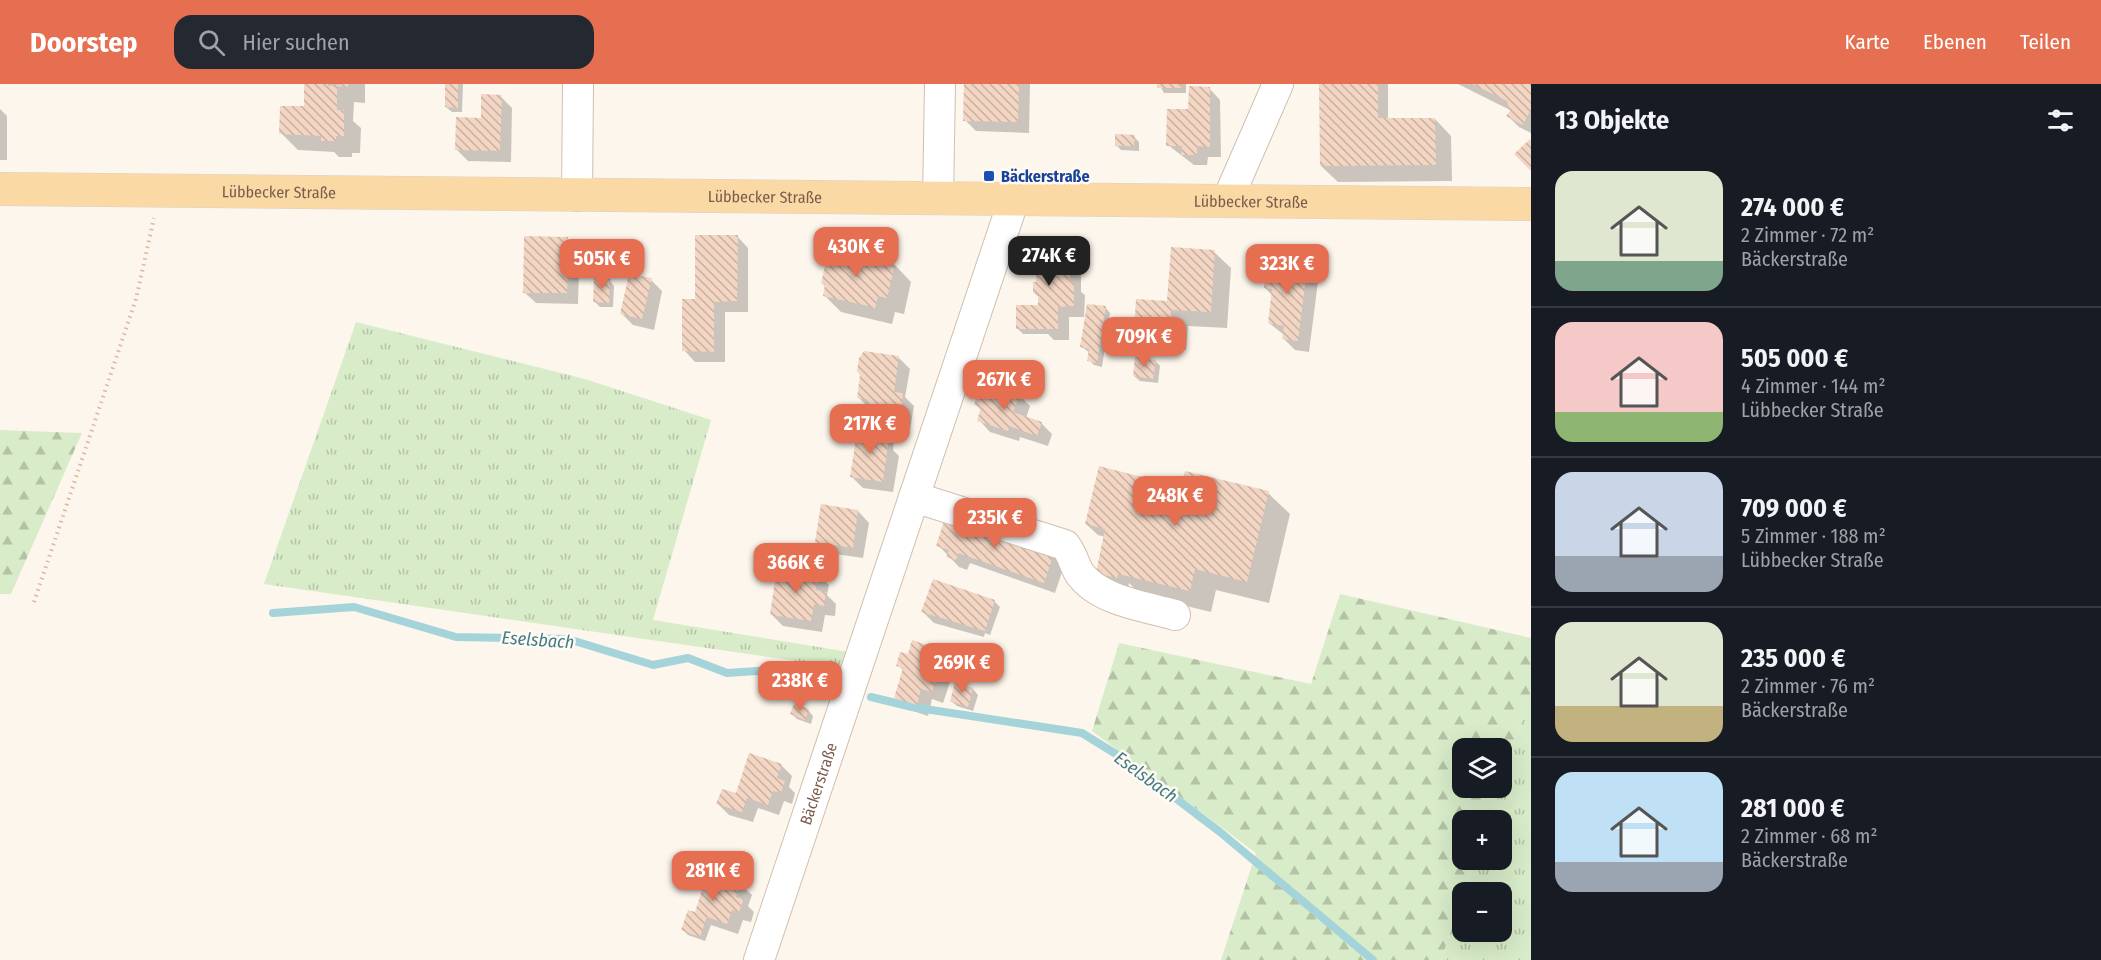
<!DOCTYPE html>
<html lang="de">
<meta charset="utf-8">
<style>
:root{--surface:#171b24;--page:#242831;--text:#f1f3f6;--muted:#9ea1a6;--line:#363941;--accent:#e76f51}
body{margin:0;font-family:"Fira Sans Condensed",sans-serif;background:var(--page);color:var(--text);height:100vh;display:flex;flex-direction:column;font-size:22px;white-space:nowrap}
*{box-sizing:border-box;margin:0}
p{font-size:20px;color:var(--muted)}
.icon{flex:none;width:33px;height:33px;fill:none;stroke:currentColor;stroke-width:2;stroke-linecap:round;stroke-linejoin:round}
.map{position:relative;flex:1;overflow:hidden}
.sheet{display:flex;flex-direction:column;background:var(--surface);width:570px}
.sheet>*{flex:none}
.fabs{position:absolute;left:1452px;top:654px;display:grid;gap:12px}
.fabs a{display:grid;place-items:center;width:60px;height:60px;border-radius:12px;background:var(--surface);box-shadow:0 6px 24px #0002;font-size:30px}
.price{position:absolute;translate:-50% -51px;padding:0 14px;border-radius:12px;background:var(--accent);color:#fff;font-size:20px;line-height:39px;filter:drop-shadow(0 2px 3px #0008)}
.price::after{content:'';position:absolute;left:50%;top:36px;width:18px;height:14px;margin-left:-9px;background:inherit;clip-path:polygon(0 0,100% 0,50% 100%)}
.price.selected{background:#222;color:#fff}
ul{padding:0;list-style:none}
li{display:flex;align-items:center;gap:18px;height:150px;padding:0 24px}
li+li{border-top:2px solid var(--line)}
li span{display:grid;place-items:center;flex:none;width:168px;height:120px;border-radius:18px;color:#555}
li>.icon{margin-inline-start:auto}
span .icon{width:72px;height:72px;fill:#fffc;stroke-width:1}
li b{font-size:26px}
h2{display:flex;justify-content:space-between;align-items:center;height:72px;padding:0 24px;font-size:26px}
header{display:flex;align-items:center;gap:36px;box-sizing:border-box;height:84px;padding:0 30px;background:var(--accent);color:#fff}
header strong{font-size:28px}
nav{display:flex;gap:33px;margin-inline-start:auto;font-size:21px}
.search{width:420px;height:54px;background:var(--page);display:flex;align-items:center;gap:15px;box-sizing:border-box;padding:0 21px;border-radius:18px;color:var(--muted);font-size:22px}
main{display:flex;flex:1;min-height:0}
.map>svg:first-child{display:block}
.grass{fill:url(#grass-tufts)}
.forest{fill:url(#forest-firs)}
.shadow{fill:#0003}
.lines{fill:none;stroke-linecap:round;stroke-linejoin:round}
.stream{stroke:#a5d3da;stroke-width:8}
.building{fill:url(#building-back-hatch)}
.minor-casing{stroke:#d1beb0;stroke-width:32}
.major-casing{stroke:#dad1cd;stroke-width:34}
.path{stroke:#d9b8a5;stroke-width:4;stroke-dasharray:1.5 4.5;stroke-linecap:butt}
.minor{stroke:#fff;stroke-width:30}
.major{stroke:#fbd9a5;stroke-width:33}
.transit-dot{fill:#1a4fb4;stroke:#fffaf3;stroke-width:2}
.labels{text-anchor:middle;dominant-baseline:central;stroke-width:5;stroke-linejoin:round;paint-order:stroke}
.transit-label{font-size:16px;font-weight:bold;fill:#164399;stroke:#fffaf3;text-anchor:start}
.street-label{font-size:16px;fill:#7a5c4d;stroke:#fffaf3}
.water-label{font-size:18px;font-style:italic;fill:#437c86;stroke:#fffaf3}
</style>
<header>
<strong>Doorstep</strong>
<div class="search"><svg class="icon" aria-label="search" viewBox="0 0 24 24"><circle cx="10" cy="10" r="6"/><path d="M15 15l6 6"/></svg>Hier suchen</div>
<nav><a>Karte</a><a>Ebenen</a><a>Teilen</a></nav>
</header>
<main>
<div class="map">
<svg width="1531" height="876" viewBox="0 0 1531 876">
<defs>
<pattern id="grass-tufts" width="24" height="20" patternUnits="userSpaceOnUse" patternTransform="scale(1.5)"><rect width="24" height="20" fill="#d8ecc9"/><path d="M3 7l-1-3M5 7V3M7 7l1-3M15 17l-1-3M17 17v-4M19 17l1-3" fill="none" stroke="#b4c2a5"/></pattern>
<pattern id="forest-firs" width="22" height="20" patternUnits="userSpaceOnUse" patternTransform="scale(1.5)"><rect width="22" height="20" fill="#d8ecc9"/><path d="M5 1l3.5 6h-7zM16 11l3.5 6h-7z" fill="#b4c2a5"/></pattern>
<pattern id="building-back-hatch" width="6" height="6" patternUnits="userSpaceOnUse" patternTransform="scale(1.5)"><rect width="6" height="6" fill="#f3d5c3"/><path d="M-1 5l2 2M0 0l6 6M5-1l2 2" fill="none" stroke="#cab0a1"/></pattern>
</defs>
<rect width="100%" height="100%" fill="#fdf6ec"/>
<g class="grass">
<path d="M356 238 585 295 711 336 653 536 849 568 845 584 264 500Z"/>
<path d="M1531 606V876H1441L1462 811V848H1502V808H1463L1474 776H1502V736H1487L1498 704H1502V694Z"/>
</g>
<g class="forest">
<path d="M0 346 82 349 11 510H0Z"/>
<path d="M1340 510 1531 554V606L1502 694V664H1462V704H1498L1487 736H1462V776H1474L1441 876H1221L1256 769 1092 647 1119 559 1311 600Z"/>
</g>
<g class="shadow">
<path d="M306 0H365V19L354 18 353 37 361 44 360 69H352V73H339L334 68 298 66 281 49 305 24Z"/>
<path d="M447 0H463L462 28H452L446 23Z"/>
<path d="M994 0H1030L1029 49 976 47 965 36Z"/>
<path d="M1159 0H1186V9H1164Z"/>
<path d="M1321 0H1388V36L1435 35 1451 52 1452 97 1338 98 1321 82Z"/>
<path d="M1458 0H1531V49L1519 43 1508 32 1512 27Z"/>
<path d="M1209 4 1220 16 1221 73H1208L1207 81H1194L1168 61 1189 27Z"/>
<path d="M501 13 512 24 511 78 468 77 457 66Z"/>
<path d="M0 25 7 32V76H0Z"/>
<path d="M1134 53 1139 58V67L1121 66 1116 61Z"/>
<path d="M737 152 748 164V228H725V278H695L684 266 696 217Z"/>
<path d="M567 154 578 166V173L585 180V186H579L578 220 536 219 524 208Z"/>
<path d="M1070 159 1081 170V208L1085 211 1084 233 1105 223 1110 229 1102 283 1094 281 1089 276 1090 269 1082 263 1086 233H1069V256H1054L1048 250H1023L1018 245 1042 222 1040 214 1034 209 1037 200Z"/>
<path d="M1214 168 1231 184 1227 244 1188 242 1186 266 1174 265 1162 253 1141 252 1136 247 1168 219Z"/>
<path d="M1307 179 1319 190 1309 268 1295 266 1284 255V251L1269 239 1272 211 1265 204 1274 190Z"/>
<path d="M895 181 911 198 904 230 895 228 892 240 841 228 824 211 826 203 822 199Z"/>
<path d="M609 196 614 202 613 223H600L595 218Z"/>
<path d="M651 196 662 207 654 246 633 241 622 230Z"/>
<path d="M898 273 910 285 905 313 914 322 910 345 879 341 868 330 869 324 859 314Z"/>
<path d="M1155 277 1160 282 1158 299 1140 297 1134 292Z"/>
<path d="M1019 311 1030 322 1026 334 1041 339 1052 350 1048 362 1020 353 1019 357 990 348 979 336 982 327 976 321Z"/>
<path d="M883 346 894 357 893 366 899 372 893 408 863 404 851 392Z"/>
<path d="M1182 405 1268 409 1290 430 1269 519 1216 506 1211 528 1141 511 1129 499 1128 504 1108 500 1097 488 1105 453 1098 451 1086 440Z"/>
<path d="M858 427 869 439 863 474 828 469 817 458Z"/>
<path d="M938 461 1054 468 1065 479 1055 509 970 479 967 486 959 483Z"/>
<path d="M818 490 829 501 827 511 836 520 835 532 825 531 822 548 783 542 772 531Z"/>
<path d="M994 517 1000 523 990 551 985 549 984 553 934 539 923 528Z"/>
<path d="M913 558 945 569 956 580 943 619 932 615 928 632 907 625 896 614 904 587 898 581 909 572Z"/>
<path d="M973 605 978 611 973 627 957 622 951 617Z"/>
<path d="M808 626 813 632 811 640 797 635 792 630Z"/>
<path d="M781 681 792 692 789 703 795 709 792 720 784 717 779 731 758 724 753 738 729 731 718 720 737 711Z"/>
<path d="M694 798 740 800 752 811 748 822 754 828 751 838 743 836 738 850 711 841 705 857 688 851 683 846 696 830 703 808Z"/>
</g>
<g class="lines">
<g class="stream">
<path d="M273 529 354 523 456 553 568 555 653 581 688 574 727 589 772 586 805 592 832 608"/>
<path d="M871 613 912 623 1082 649 1124 675 1220 748 1373 876"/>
</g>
</g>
<g class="building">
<path d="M304 0H328V2L348 0V3L337 2V26H344V52H336V57H321V52L279 50 280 22H304Z"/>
<path d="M445 0H458V24L445 23Z"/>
<path d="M964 0H1019L1018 38 963 37Z"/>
<rect x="1157" y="0" width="24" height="4"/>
<path d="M1319 0H1378V34H1435L1436 81 1320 82Z"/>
<path d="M1472 0H1531V25L1523 41 1506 32 1510 27 1507 17Z"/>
<path d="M1189 2 1210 3V63L1197 62V71H1181L1182 62H1166L1167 25H1188Z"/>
<path d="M481 10 502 11 500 67 455 66 456 33 481 34Z"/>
<path d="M1115 50 1135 51 1134 62H1115Z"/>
<path d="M1530 55 1531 57V87L1514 70Z"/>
<path d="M695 151H738L737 217 714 218V268L682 267V215H695Z"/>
<path d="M524 152 568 153V168H575V175H568L567 209H523Z"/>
<path d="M1036 157H1071L1070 198 1074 199V222L1058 223V245H1016V221H1038V209H1033V198H1036Z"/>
<path d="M1171 163 1215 166 1211 228 1171 226 1170 250 1134 248 1136 215 1167 217Z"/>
<path d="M829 165 895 180 887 214 878 212 874 229 873 223 823 212 825 200 821 199Z"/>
<path d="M1275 173 1308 177 1298 257 1282 255 1284 242 1268 239 1272 205 1264 204 1266 188 1273 189Z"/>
<path d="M629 190 652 194 642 235 620 230Z"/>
<path d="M594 194 610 195 609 219 593 218Z"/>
<path d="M1087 220 1106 222 1097 279 1087 277 1089 265 1080 263Z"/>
<path d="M864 267 899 272 894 308 903 309 900 335 866 330 868 316 857 314 860 291 857 287 859 274Z"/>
<path d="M1135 273 1156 276 1153 295 1133 292Z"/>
<path d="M990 299 1020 309 1013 328 1042 338 1037 352 1009 342 1008 347 977 337 981 323 974 321 978 310 985 313Z"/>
<path d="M861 341 883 344 882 358 888 359 883 398 850 393 856 355H859Z"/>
<path d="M1099 382 1181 403 1185 387 1269 407 1247 498 1195 485 1190 507 1118 490 1117 494 1096 489 1105 445 1085 440Z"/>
<path d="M821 420 858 426 853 464 815 458Z"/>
<path d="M946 431 1055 466 1044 499 958 469 956 476 946 473 949 466 936 462Z"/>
<path d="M777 482 818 489 816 506 826 508 824 522 814 520 811 537 770 531Z"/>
<path d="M933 495 995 516 985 547 921 528Z"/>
<path d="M912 556 945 567 932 608 921 605 917 621 894 614 903 584 896 582 900 568 908 570Z"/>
<path d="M955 598 973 604 968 623 950 617Z"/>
<path d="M794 620 809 625 805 636 790 630Z"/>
<path d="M749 669 782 680 777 694 785 697 781 709 773 707 768 721 747 714 742 728 716 720 722 705 736 709Z"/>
<path d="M697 785 741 798 736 813 744 815 739 828 732 826 727 840 707 833 700 853 681 846 688 826 695 828 703 803 692 799Z"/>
</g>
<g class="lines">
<defs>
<g id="minor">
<path d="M577 112 578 0"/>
<path d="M938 115 940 0"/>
<path d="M1227 117 1278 0"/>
<path d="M914 413 1065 461C1073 471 1074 481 1080 490 1100 517 1144 522 1175 531"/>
<path id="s1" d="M759 876 1014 115"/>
</g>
<g id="major">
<path id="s2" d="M0 105 1531 120"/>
</g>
</defs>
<use href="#minor" class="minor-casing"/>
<use href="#major" class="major-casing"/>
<path class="path" d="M34 518 136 215 154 134"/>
<use href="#minor" class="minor"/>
<use href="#major" class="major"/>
</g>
<rect class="transit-dot" x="983" y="86" width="12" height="12" rx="3"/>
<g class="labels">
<g class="transit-label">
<text x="1001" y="92">Bäckerstraße</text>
</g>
<g class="street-label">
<text stroke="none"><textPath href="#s2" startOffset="279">Lübbecker Straße</textPath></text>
<text stroke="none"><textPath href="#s2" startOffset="765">Lübbecker Straße</textPath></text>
<text stroke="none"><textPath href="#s2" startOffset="1251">Lübbecker Straße</textPath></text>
<text stroke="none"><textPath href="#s1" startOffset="186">Bäckerstraße</textPath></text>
</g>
<g class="water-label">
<text transform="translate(538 556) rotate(4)">Eselsbach</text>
<text transform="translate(1146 693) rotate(36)">Eselsbach</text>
</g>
</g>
</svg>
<div class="fabs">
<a><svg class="icon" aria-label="layers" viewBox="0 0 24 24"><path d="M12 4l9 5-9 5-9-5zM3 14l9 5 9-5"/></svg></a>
<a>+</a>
<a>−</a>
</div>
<b class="price" style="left:856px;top:194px">430K €</b>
<b class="price selected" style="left:1049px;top:203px">274K €</b>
<b class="price" style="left:602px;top:206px">505K €</b>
<b class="price" style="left:1287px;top:211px">323K €</b>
<b class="price" style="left:1144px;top:284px">709K €</b>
<b class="price" style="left:1004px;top:327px">267K €</b>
<b class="price" style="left:870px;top:371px">217K €</b>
<b class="price" style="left:1175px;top:443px">248K €</b>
<b class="price" style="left:995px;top:465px">235K €</b>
<b class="price" style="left:796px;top:510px">366K €</b>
<b class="price" style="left:962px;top:610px">269K €</b>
<b class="price" style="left:800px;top:628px">238K €</b>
<b class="price" style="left:713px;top:818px">281K €</b>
</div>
<section class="sheet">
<h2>13 Objekte<svg class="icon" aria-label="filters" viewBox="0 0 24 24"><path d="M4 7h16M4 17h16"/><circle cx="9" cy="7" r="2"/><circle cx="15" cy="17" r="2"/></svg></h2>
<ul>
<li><span style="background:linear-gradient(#dfe7d0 75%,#7fa58c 0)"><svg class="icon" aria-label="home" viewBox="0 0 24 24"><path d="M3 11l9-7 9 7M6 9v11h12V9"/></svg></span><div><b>274 000 €</b><p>2 Zimmer · 72 m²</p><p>Bäckerstraße</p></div></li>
<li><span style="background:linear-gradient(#f6c9c9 75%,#8fb573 0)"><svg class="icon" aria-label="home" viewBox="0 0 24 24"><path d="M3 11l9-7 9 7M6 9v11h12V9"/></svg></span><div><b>505 000 €</b><p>4 Zimmer · 144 m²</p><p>Lübbecker Straße</p></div></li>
<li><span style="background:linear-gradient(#c9d6e8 70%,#9aa5b1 0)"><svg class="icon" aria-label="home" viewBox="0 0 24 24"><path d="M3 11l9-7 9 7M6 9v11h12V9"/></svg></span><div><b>709 000 €</b><p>5 Zimmer · 188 m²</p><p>Lübbecker Straße</p></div></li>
<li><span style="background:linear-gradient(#dfe7d0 70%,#c2b280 0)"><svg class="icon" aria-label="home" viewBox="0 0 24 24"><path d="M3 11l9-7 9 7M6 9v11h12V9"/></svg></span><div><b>235 000 €</b><p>2 Zimmer · 76 m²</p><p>Bäckerstraße</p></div></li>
<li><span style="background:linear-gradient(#bfe0f5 75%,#9aa5b1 0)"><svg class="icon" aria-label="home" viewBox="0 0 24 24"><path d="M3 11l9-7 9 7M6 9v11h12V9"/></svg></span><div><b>281 000 €</b><p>2 Zimmer · 68 m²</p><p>Bäckerstraße</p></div></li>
</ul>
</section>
</main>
